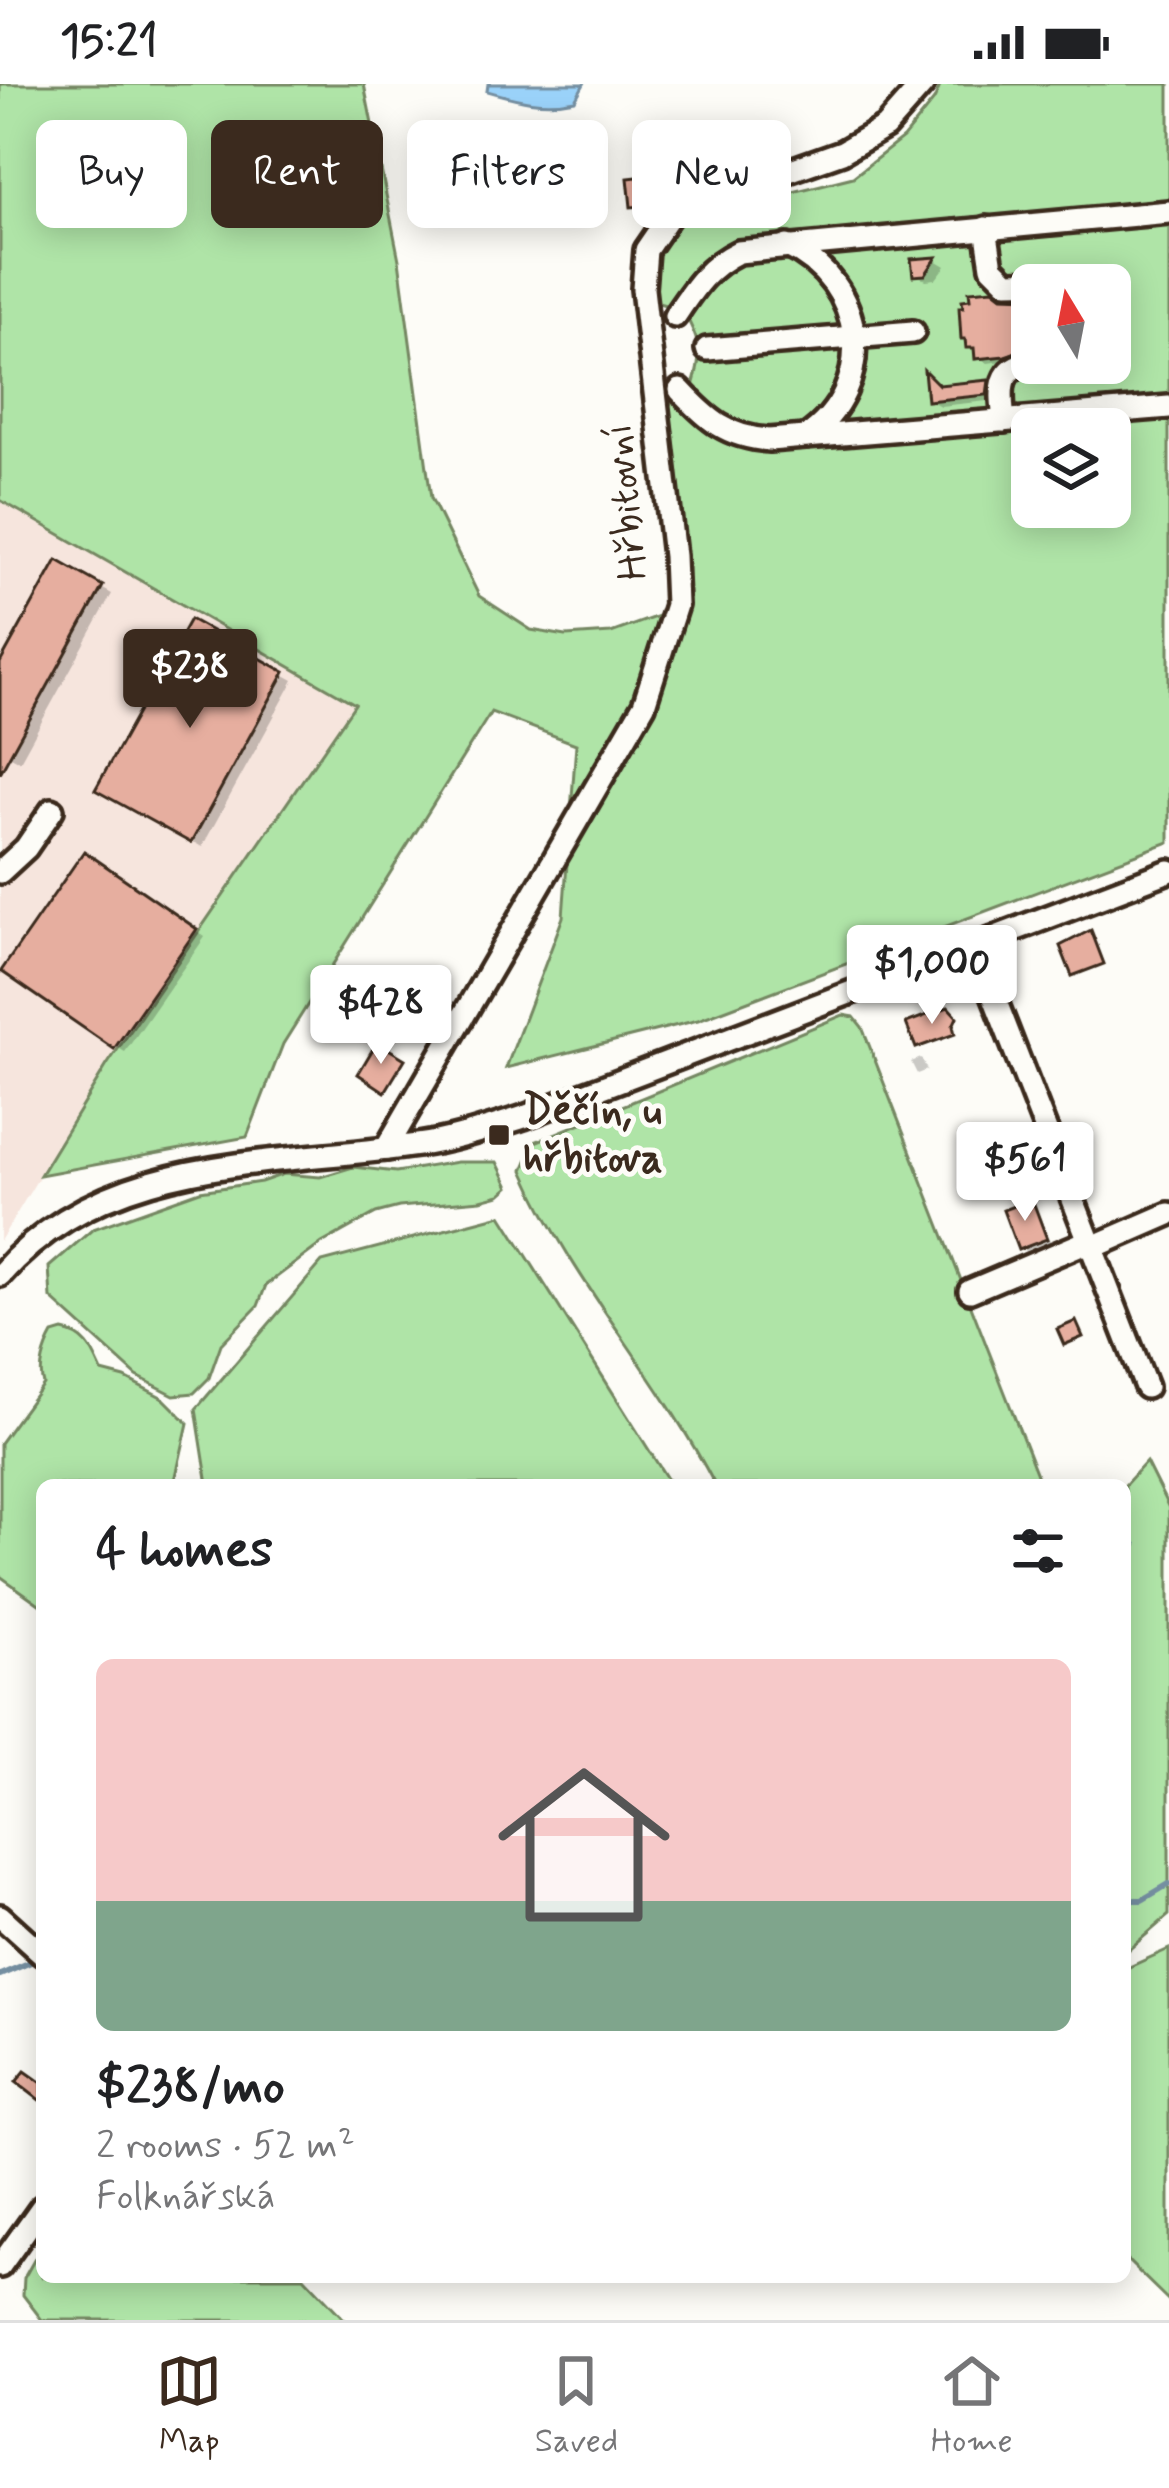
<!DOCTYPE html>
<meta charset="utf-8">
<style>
:root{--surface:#fff;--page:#f2f2f2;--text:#202124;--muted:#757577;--line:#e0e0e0;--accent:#3b2a1e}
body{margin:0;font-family:Mynerve,sans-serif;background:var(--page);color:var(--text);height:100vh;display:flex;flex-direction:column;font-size:45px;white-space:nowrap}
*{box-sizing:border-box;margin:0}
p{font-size:39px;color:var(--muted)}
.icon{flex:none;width:66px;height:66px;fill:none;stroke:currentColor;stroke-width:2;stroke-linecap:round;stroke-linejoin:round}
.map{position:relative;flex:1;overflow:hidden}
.panel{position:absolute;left:36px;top:1395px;width:1095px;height:804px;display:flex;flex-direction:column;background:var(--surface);border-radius:18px;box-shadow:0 6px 30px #0003}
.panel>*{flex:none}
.hud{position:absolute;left:36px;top:36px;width:1098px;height:108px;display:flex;gap:24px}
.needle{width:78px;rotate:350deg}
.controls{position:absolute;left:1011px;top:180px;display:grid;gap:24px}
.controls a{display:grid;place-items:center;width:120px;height:120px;border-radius:18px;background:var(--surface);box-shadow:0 6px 30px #0003;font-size:60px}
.price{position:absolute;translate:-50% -102px;padding:0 27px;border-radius:12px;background:#fff;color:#222;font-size:39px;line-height:78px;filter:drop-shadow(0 3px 6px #0008)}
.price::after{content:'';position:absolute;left:50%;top:72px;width:36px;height:27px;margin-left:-18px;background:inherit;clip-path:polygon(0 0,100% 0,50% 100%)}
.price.on{background:var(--accent);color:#fff}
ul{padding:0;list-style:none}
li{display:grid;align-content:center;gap:24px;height:636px;padding:0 60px}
li span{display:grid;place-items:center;height:372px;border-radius:18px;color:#555}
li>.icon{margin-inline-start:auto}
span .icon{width:216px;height:216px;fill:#fffc;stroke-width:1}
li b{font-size:51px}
h2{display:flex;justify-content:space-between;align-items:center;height:144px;padding:0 60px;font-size:51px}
.chip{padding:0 42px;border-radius:18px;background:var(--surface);box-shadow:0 6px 30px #0003;font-size:42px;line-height:108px}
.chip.on{background:var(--accent);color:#fff}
.status{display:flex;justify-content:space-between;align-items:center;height:84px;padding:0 60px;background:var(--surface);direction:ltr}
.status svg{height:33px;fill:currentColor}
.menu{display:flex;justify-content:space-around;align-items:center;height:168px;border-top:3px solid var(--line);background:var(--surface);font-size:33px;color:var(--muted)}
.menu a{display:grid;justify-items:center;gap:6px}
.menu .on{color:var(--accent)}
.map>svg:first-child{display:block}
.built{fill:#f6e5dd}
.green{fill:#afe4a7;stroke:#758762;stroke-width:3;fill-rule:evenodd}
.water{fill:#9ad2f9;stroke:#748fa1;stroke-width:3}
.shadow{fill:#0003}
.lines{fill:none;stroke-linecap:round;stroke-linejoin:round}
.stream{stroke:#748fa1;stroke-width:6}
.building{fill:#e6ae9f;stroke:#3b2a1e;stroke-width:3}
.minor-casing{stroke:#3b2a1e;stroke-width:30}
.minor{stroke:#fdfcf7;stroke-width:21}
.poi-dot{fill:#3b2a1e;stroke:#fdfcf7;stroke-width:4.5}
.labels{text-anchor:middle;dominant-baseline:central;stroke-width:10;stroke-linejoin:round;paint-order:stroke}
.street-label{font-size:42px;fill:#3b2a1e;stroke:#fdfcf7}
.poi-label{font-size:42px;font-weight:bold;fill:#3b2a1e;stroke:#fdfcf7;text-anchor:start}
</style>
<div class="status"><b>15:21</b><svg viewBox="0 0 49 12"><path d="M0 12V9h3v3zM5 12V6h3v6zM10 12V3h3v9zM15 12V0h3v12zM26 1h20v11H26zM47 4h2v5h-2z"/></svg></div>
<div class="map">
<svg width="1169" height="2236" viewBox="0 0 1169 2236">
<rect width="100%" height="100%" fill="#fdfcf7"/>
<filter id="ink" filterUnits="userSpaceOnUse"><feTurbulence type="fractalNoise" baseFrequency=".00833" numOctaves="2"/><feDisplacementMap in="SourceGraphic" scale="24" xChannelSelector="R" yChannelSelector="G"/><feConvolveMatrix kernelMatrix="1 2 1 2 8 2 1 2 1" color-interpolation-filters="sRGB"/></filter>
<g filter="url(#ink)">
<path class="built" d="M0 416 356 620 107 981 0 1157Z"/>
<g class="green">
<path d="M0 0H364L399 176 431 414 479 512 531 546 566 552 611 549 686 522 667 322 691 309C703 269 702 263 683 226L655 218C650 184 655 160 681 136L853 93 903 54 934 16 941 0H1169V758L698 936 506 984 563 833 576 660 491 628 283 960 247 1053 40 1091 107 981 355 620 0 416ZM1032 201H1110V279H1032ZM1032 345H1110V423H1032Z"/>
<path d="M843 931 854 933 862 943 1041 1401H715C658 1291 573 1199 523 1086L535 1058Z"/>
<path d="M457 1078H497L509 1103 500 1111 481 1116 399 1123 376 1129 322 1159 266 1201 258 1222 221 1260 209 1294 194 1309 174 1311 137 1292 51 1214 49 1183 93 1145 200 1107 261 1098 284 1090 320 1093 353 1083 396 1088Z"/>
<path d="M501 1131 671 1401H208L196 1325 322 1178Z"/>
<path d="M63 1247C87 1251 93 1268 102 1288L125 1294 163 1314 188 1339 174 1401H42V1522L0 1492V1359L43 1300C38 1285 45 1264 53 1250Z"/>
<path d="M1146 1378 1169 1424V1831L1125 1869V1401Z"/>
<path d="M1169 1865V2217L1125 2174V1885Z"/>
<path d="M42 2162V2193H304L345 2236H42L23 2211 24 2194Z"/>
</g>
<path class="water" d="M488 0H584L575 16C543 23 518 16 487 7Z"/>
<g class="shadow">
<path d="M936 176 946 182 936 195 926 196 916 190 915 178Z"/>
<path d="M1032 215V272L988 279 978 273 977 267 969 262 1006 216Z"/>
<path d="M928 291 943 304 988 299 998 305 997 316 940 322 929 316Z"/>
<path d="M58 480 112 510 20 677 0 666V585Z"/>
<path d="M191 539 294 596 202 763 99 705Z"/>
<path d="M95 777 205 853 125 968 115 962Z"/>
<path d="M921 974 927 986 917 990 911 978Z"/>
<path d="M1032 1119 1050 1157 1025 1167 1021 1164Z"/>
</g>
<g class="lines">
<g class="stream">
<path d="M1125 1469 1135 1461"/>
<path d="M1125 1816H1142L1169 1800"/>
<path d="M0 1891 38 1875"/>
</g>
</g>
<g class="building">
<path d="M656 91 659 121 631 123 628 94Z"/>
<path d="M937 173 925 191 913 192 911 175Z"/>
<path d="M993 205 1002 212 1032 213V263L1005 272 975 275 974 264H966L965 255H961L959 223H963L962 216 970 215 969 207Z"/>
<path d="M924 286 939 301 989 296 987 311 927 317Z"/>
<path d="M57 476 103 502 0 689V579Z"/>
<path d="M190 535 285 588 191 759 95 706Z"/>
<path d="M84 767 197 845 114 965 1 887Z"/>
<path d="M1091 846 1104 880 1072 892 1060 862Z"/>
<path d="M948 923 957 933 953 942 955 950 916 964 906 939Z"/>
<path d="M377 958 405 975 385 1008 358 990Z"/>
<path d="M1032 1115 1047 1155 1018 1166 1003 1126Z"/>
<path d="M1076 1237 1083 1253 1064 1261 1057 1245Z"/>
<path d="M25 1987 42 1999V2018L16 1998Z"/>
</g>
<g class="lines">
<defs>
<g id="minor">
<path d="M986 144 992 183 1007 198 1059 197 1068 201"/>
<path d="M787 162C866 198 880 302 806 353"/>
<path d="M675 232C694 204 707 183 738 168L1169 128"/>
<path d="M707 265 913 248"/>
<path d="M680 306C708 336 727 353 769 356L1169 323"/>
<path d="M1004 337C1001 308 996 283 1032 278"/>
<path d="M0 788 26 764 52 726"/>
<path d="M973 859 1146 1303"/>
<path d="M386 1065 644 621 676 521 674 472 643 205 646 166 672 128 842 68 885 43 923 0"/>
<path d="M1091 1164 1169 1130"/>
<path d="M0 1191C106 1069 273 1082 418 1061 454 1056 489 1044 524 1033L1169 787"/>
<path d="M970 1207 1088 1157"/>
<path d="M0 1832 42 1870"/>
<path d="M0 2182 42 2123"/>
</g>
</defs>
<use href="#minor" class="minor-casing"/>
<use href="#minor" class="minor"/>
</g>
</g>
<rect class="poi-dot" x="487" y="1039" width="24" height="24" rx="6"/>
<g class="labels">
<g class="street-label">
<text transform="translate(627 418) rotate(-96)">Hřbitovní</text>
</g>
<g class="poi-label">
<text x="523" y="1027">Děčín, u<tspan x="523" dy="48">hřbitova</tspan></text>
</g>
</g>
</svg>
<div class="controls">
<a><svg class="needle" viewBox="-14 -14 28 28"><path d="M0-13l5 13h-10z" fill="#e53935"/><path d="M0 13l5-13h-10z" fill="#757577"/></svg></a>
<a><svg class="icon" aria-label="layers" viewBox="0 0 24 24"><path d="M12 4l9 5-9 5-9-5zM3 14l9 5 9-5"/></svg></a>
</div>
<b class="price on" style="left:190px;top:647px">$238</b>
<b class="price" style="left:932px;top:943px">$1,000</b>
<b class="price" style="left:381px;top:983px">$428</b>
<b class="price" style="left:1025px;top:1140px">$561</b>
<div class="hud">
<a class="chip">Buy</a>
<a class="chip on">Rent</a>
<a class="chip">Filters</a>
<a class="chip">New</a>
</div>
<section class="panel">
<h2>4 homes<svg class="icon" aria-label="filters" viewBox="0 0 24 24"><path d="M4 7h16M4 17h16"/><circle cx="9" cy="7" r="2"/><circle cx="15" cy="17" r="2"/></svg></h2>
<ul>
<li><span style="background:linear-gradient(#f6c9c9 65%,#7fa58c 0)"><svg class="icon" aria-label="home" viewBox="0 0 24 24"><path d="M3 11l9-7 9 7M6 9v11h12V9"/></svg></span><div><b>$238/mo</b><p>2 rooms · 52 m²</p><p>Folknářská</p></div></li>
</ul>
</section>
</div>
<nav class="menu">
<a class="on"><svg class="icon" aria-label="map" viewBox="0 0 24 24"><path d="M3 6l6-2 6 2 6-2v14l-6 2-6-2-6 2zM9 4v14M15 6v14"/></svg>Map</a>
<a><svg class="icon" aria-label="saved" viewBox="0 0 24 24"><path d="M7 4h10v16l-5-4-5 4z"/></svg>Saved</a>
<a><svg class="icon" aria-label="home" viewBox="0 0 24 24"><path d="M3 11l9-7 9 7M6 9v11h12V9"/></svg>Home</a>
</nav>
